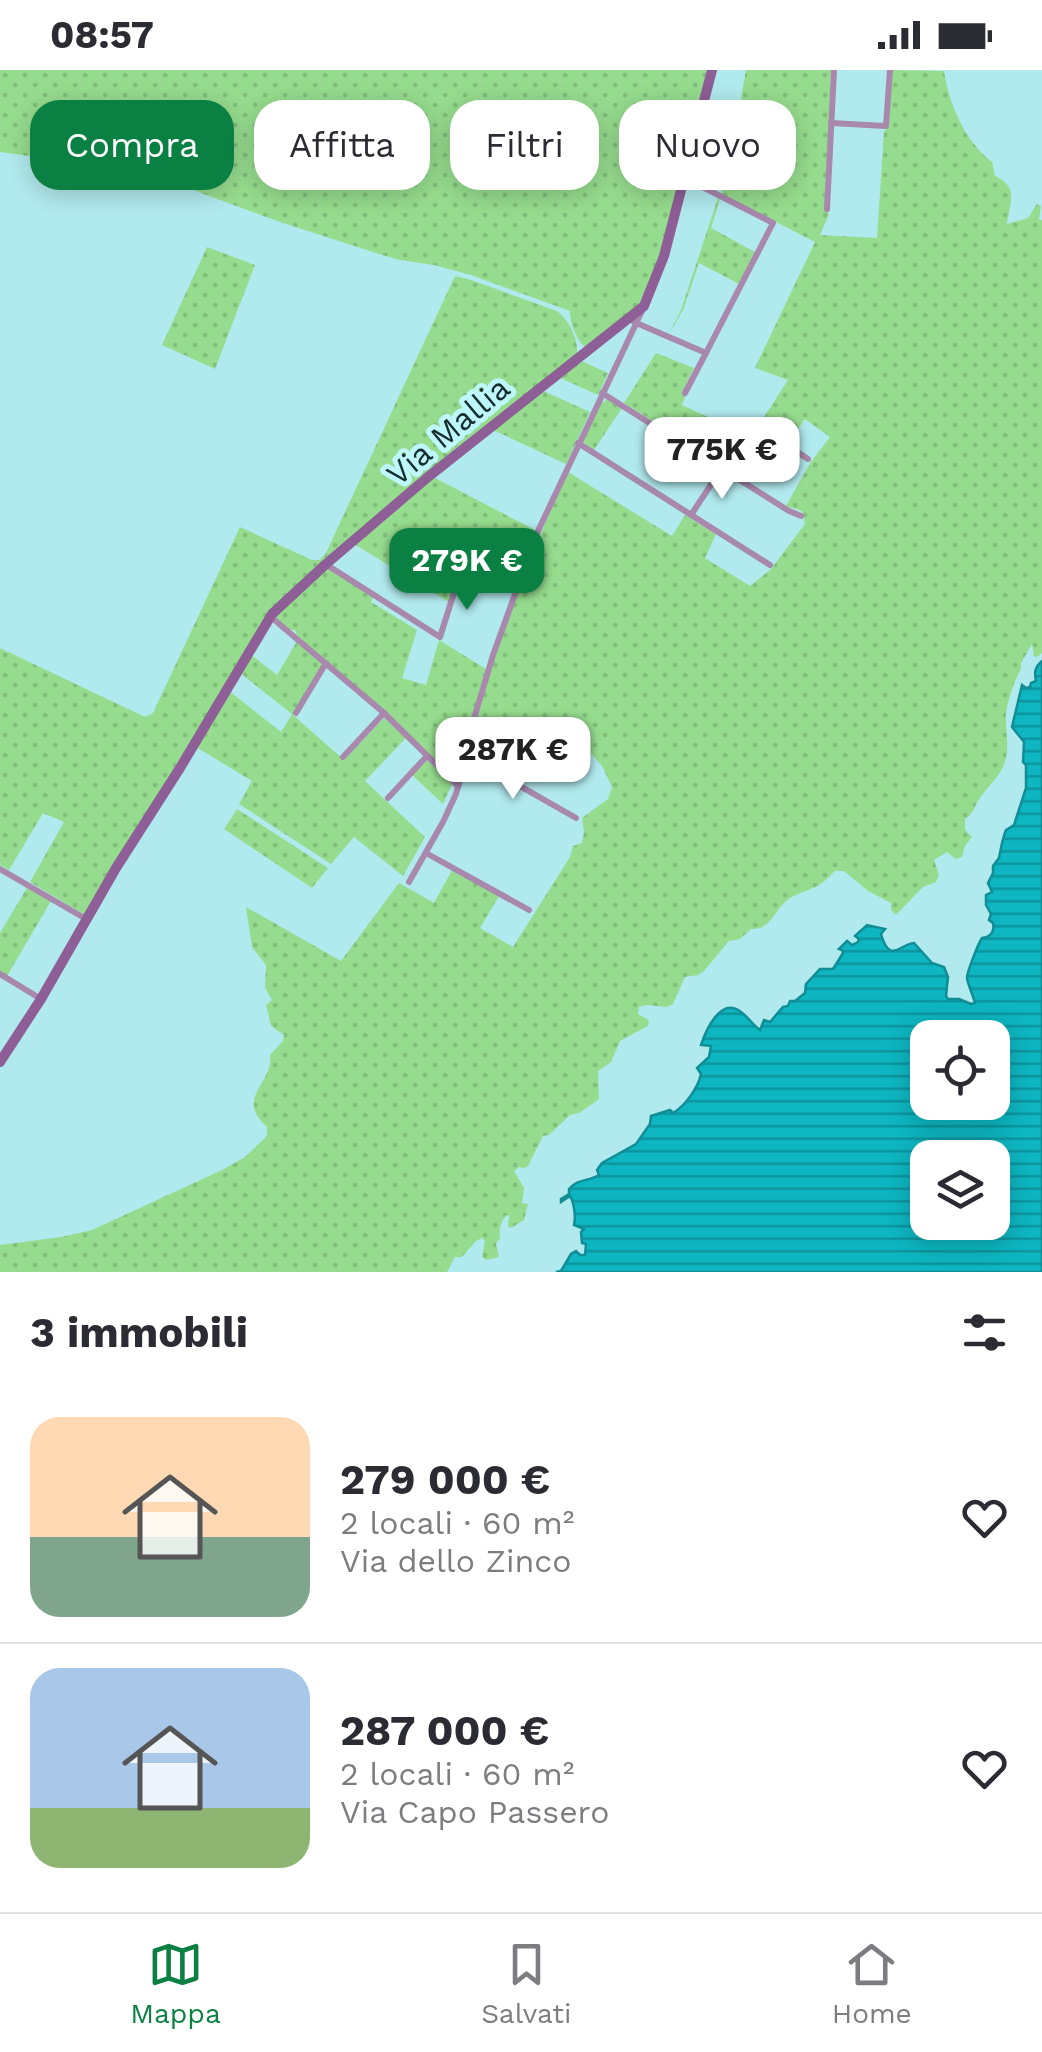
<!DOCTYPE html>
<html lang="it">
<meta charset="utf-8">
<style>
:root{--surface:#fff;--page:#f2f2f3;--text:#2b2b33;--muted:#7c7c81;--line:#e1e1e2;--accent:#0b8043}
body{margin:0;font-family:"Work Sans",sans-serif;background:var(--page);color:var(--text);height:100vh;display:flex;flex-direction:column;font-size:38px;white-space:nowrap}
*{box-sizing:border-box;margin:0}
p{font-size:32px;color:var(--muted)}
.icon{flex:none;width:55px;height:55px;fill:none;stroke:currentColor;stroke-width:2;stroke-linecap:round;stroke-linejoin:round}
.map{position:relative;height:1202px;overflow:hidden}
.drawer{display:flex;flex-direction:column;background:var(--surface);flex:1}
.drawer>*{flex:none}
.guide{position:absolute;left:30px;top:30px;width:982px;height:90px;display:flex;gap:20px}
.tools{position:absolute;left:910px;top:950px;display:grid;gap:20px}
.tools a{display:grid;place-items:center;width:100px;height:100px;border-radius:20px;background:var(--surface);box-shadow:0 5px 25px #0003;font-size:50px}
.price{position:absolute;translate:-50% -85px;padding:0 22px;border-radius:20px;background:#fff;color:#222;font-size:32px;line-height:65px;filter:drop-shadow(0 2px 5px #0008)}
.price::after{content:'';position:absolute;left:50%;top:60px;width:30px;height:22px;margin-left:-15px;background:inherit;clip-path:polygon(0 0,100% 0,50% 100%)}
.price.current{background:var(--accent);color:#fff}
ul{padding:0;list-style:none}
li{display:flex;align-items:center;gap:30px;height:250px;padding:0 30px}
li+li{border-top:2px solid var(--line)}
li span{display:grid;place-items:center;flex:none;width:280px;height:200px;border-radius:30px;color:#555}
li>.icon{margin-inline-start:auto}
span .icon{width:120px;height:120px;fill:#fffc;stroke-width:1}
li b{font-size:42px}
h2{display:flex;justify-content:space-between;align-items:center;height:120px;padding:0 30px;font-size:42px}
.tag{padding:0 35px;border-radius:30px;background:var(--surface);box-shadow:0 5px 25px #0003;font-size:35px;line-height:90px}
.tag.current{background:var(--accent);color:#fff}
.status{display:flex;justify-content:space-between;align-items:center;height:70px;padding:0 50px;background:var(--surface);direction:ltr}
.status svg{height:28px;fill:currentColor}
.tabs{display:flex;justify-content:space-around;align-items:center;height:140px;border-top:2px solid var(--line);background:var(--surface);font-size:28px;color:var(--muted)}
.tabs a{display:grid;justify-items:center;gap:5px}
.tabs .current{color:var(--accent)}
.map>svg:first-child{display:block}
.grass{fill:url(#grass-dots)}
.water{fill:url(#water-rules);stroke:#108d95;stroke-width:2.5;fill-rule:evenodd}
.lines{fill:none;stroke-linecap:round;stroke-linejoin:round}
.street{stroke:#a988ae;stroke-width:6}
.secondary{stroke:#8e5e96;stroke-width:10}
.labels{text-anchor:middle;dominant-baseline:central;stroke-width:10;stroke-linejoin:round;paint-order:stroke}
.street-label{font-size:32px;fill:#162d2e;stroke:#bef7fb}
</style>
<div class="status"><b>08:57</b><svg viewBox="0 0 49 12"><path d="M0 12V9h3v3zM5 12V6h3v6zM10 12V3h3v9zM15 12V0h3v12zM26 1h20v11H26zM47 4h2v5h-2z"/></svg></div>
<div class="map">
<svg width="1042" height="1202" viewBox="0 0 1042 1202">
<defs>
<pattern id="grass-dots" width="8" height="8" patternUnits="userSpaceOnUse" patternTransform="scale(2.5)"><rect width="8" height="8" fill="#96dc8e"/><path d="M2 2h.1M6 6h.1" fill="none" stroke="#81bd7b" stroke-width="1.8" stroke-linecap="round"/></pattern>
<pattern id="water-rules" width="6" height="5" patternUnits="userSpaceOnUse" patternTransform="scale(2.5)"><rect width="6" height="5" fill="#0db6c1"/><path d="M0 2.5h6" fill="none" stroke="#0c949d"/></pattern>
</defs>
<rect width="100%" height="100%" fill="#b1eaee"/>
<g class="grass">
<path d="M0 0H709L658 195 640 234 585 277C576 269 570 253 570 241L471 205 434 195 400 190 379 184 280 152 142 101 0 82Z"/>
<path d="M746 0H831L825 139 829 144 820 165 877 168 884 61 889 57 892 0 944 1C949 35 965 71 992 92L995 106C1019 117 1010 132 1007 154L1028 148 1037 134 1041 136 1039 150H1042V583L1037 587 1034 586 1032 574 1021 593V599C1015 609 1007 632 1006 644 1005 660 1010 675 1005 692 999 709 987 716 978 731 973 739 974 743 965 749V760L972 767 965 776 962 787 956 789 947 782 934 790 939 805 936 812 923 817 896 845 891 840V833L868 821 844 801H835C831 804 828 809 823 812 814 820 798 822 787 830 774 841 771 860 751 859L740 869 729 871 704 901 698 905 685 907 673 934 667 937 646 935 639 937 638 944 649 950 648 956 620 971 611 992 598 1001 599 1029 579 1043 570 1045 549 1065 543 1066 528 1096 524 1098 519 1097 514 1101 524 1118 522 1133 528 1134 524 1150 511 1158 508 1156 509 1146 506 1145C500 1154 499 1158 500 1168L496 1174 499 1187 486 1190 482 1187 485 1171 482 1168 476 1171 462 1187H455L447 1202H0V1175L61 1167 92 1160 222 1100 245 1087 267 1066V1057C234 1027 274 1014 270 985L283 971 284 965 271 956 266 935 272 930 265 918 266 895 252 877 246 837 341 891 399 813 434 833 452 800 499 826 480 858 513 877 570 787 573 776 582 773 584 762 582 748 608 729 612 717 602 696 579 669 561 680 478 665 472 661C498 573 529 485 568 402L672 466 685 445 716 464 705 488 750 516 771 499 805 454 802 441 786 436 810 393 830 367 805 349 788 373 759 355 788 310 755 298 815 172 721 124 729 93 696 76 703 51 735 63Z"/>
<path d="M718 128 720 129 711 158 755 182 739 214 699 193 683 240 669 264 681 240Z"/>
<path d="M207 177 255 195 215 299 162 275Z"/>
<path d="M455 206 468 209 557 241C569 250 579 270 577 285L267 545 85 845 30 812 64 752 43 743 9 800 0 795V578L145 647 153 643 240 457 312 490H319L325 485Z"/>
<path d="M656 283 694 298 683 320 685 328 682 335 727 356 707 386 624 333Z"/>
<path d="M579 290 608 303 598 325 558 307Z"/>
<path d="M541 320 590 342 566 394 491 359Z"/>
<path d="M607 329 622 338 594 380 582 371 602 331 604 332Z"/>
<path d="M433 407 535 460 524 492 470 459 449 532 354 474Z"/>
<path d="M326 497 373 527 371 532 417 560 402 608 426 615 439 570 486 599 454 708 297 565 295 560H290L274 546Z"/>
<path d="M297 571 322 592V595L293 645 344 690 384 648 406 668 365 711 425 767 403 806 354 767 331 794 239 734 252 711 196 677 229 621 281 662 292 644 239 602 250 584 277 605Z"/>
<path d="M426 689 452 714 443 734 412 705Z"/>
<path d="M237 739 328 798 312 818 224 759Z"/>
<path d="M27 818 51 831 7 906 0 901V863Z"/>
</g>
<path class="water" d="M1042 591V1202H556L561 1201 571 1184 576 1181 580 1185H585L586 1174 582 1173 581 1162 584 1159 574 1155C576 1147 574 1132 570 1126L561 1132V1129L569 1124V1119C578 1108 588 1112 599 1105L597 1100 602 1093 636 1074 650 1054 651 1046 670 1040 673 1043C685 1036 698 1018 701 1004L697 998 709 987 711 976 701 975C706 960 721 926 741 942 748 947 753 955 760 960L764 950 770 952 783 937 788 936 790 931H795L805 923 806 914 820 899H833L843 883 842 880 839 879 847 871 852 875 858 872 859 869 855 866 867 855 885 859 881 864C890 895 900 874 914 873L932 893 944 897 948 907 946 926 948 929H959L971 934 975 933C973 925 968 915 967 908 967 902 978 874 982 868 990 867 995 862 993 853L989 850 991 844 986 835V825L992 822 988 813 993 803V796L999 788C1001 778 1002 770 1006 760L1014 755 1026 718V695L1023 692 1024 672 1012 657 1022 615 1026 618 1030 617 1031 613 1036 611C1034 602 1035 597 1042 591ZM928 968H992V1032H928ZM928 1088H992V1152H928Z"/>
<g class="lines">
<g class="street">
<path d="M831 53 886 56 890 0"/>
<path d="M827 139 834 0"/>
<path d="M634 252 706 283 773 153 685 108"/>
<path d="M602 323 789 441 801 446"/>
<path d="M685 323 706 283"/>
<path d="M578 373 770 495"/>
<path d="M730 404 759 360 763 359 808 389"/>
<path d="M691 445 722 398"/>
<path d="M327 495 440 567 458 510"/>
<path d="M271 547 384 643 458 716"/>
<path d="M296 643 326 593"/>
<path d="M467 686 576 748"/>
<path d="M343 687 384 643"/>
<path d="M388 728 426 687"/>
<path d="M426 783 529 840"/>
<path d="M0 799 86 849"/>
<path d="M409 812 443 752 456 724 467 686 470 662 493 585 538 461 642 241"/>
<path d="M0 904 41 929"/>
</g>
<path class="secondary" d="M0 992 41 929 116 798 180 698 272 544 326 494 428 407 644 236 664 186 712 0"/>
</g>
<g class="labels">
<g class="street-label">
<text transform="translate(448 361) rotate(-40)">Via Mallia</text>
</g>
</g>
</svg>
<div class="tools">
<a><svg class="icon" aria-label="locate" viewBox="0 0 24 24"><circle cx="12" cy="12" r="6"/><path d="M12 2v4M12 18v4M2 12h4M18 12h4"/></svg></a>
<a><svg class="icon" aria-label="layers" viewBox="0 0 24 24"><path d="M12 4l9 5-9 5-9-5zM3 14l9 5 9-5"/></svg></a>
</div>
<b class="price" style="left:722px;top:432px">775K €</b>
<b class="price current" style="left:467px;top:543px">279K €</b>
<b class="price" style="left:513px;top:732px">287K €</b>
<div class="guide">
<a class="tag current">Compra</a>
<a class="tag">Affitta</a>
<a class="tag">Filtri</a>
<a class="tag">Nuovo</a>
</div>
</div>
<section class="drawer">
<h2>3 immobili<svg class="icon" aria-label="filters" viewBox="0 0 24 24"><path d="M4 7h16M4 17h16"/><circle cx="9" cy="7" r="2"/><circle cx="15" cy="17" r="2"/></svg></h2>
<ul>
<li><span style="background:linear-gradient(#ffd9b3 60%,#7fa58c 0)"><svg class="icon" aria-label="home" viewBox="0 0 24 24"><path d="M3 11l9-7 9 7M6 9v11h12V9"/></svg></span><div><b>279 000 €</b><p>2 locali · 60 m²</p><p>Via dello Zinco</p></div><svg class="icon" aria-label="heart" viewBox="0 0 24 24"><path d="M12 20l-8-8c-3-5 5-10 8-4 3-6 11-1 8 4z"/></svg></li>
<li><span style="background:linear-gradient(#a9c7e8 70%,#8fb573 0)"><svg class="icon" aria-label="home" viewBox="0 0 24 24"><path d="M3 11l9-7 9 7M6 9v11h12V9"/></svg></span><div><b>287 000 €</b><p>2 locali · 60 m²</p><p>Via Capo Passero</p></div><svg class="icon" aria-label="heart" viewBox="0 0 24 24"><path d="M12 20l-8-8c-3-5 5-10 8-4 3-6 11-1 8 4z"/></svg></li>
</ul>
</section>
<nav class="tabs">
<a class="current"><svg class="icon" aria-label="map" viewBox="0 0 24 24"><path d="M3 6l6-2 6 2 6-2v14l-6 2-6-2-6 2zM9 4v14M15 6v14"/></svg>Mappa</a>
<a><svg class="icon" aria-label="saved" viewBox="0 0 24 24"><path d="M7 4h10v16l-5-4-5 4z"/></svg>Salvati</a>
<a><svg class="icon" aria-label="home" viewBox="0 0 24 24"><path d="M3 11l9-7 9 7M6 9v11h12V9"/></svg>Home</a>
</nav>
